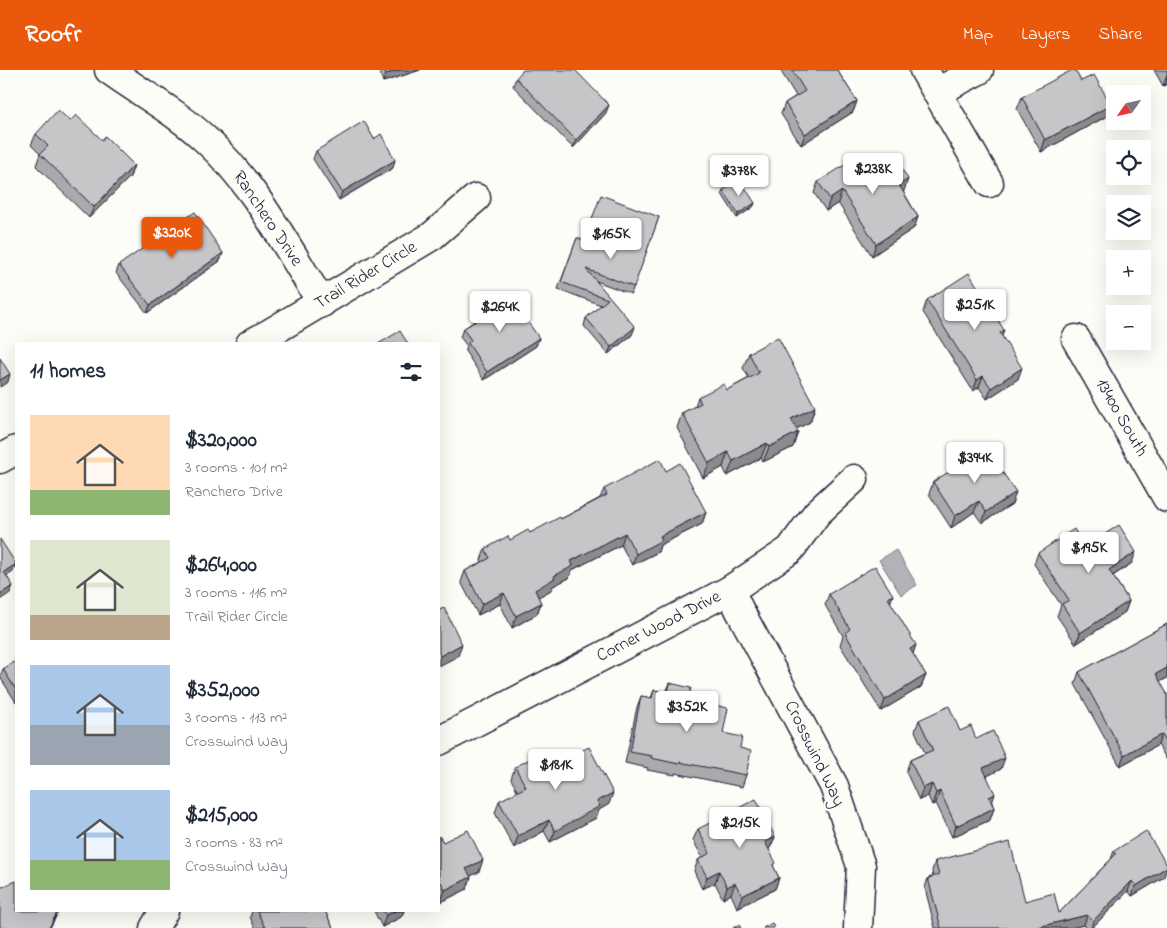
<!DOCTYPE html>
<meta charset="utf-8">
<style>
:root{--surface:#fff;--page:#f6f6f7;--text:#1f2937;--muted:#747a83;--accent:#ea580c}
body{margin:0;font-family:"Indie Flower",sans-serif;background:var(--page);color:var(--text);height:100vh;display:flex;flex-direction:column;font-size:19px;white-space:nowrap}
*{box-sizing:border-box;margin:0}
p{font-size:16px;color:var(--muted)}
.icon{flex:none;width:28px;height:28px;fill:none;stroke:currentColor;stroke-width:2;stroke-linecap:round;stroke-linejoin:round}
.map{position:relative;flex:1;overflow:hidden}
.sheet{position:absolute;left:15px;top:272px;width:425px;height:570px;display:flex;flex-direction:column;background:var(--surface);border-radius:0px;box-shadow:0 5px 20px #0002}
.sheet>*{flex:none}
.needle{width:32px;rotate:236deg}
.buttons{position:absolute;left:1106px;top:15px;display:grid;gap:10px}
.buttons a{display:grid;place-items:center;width:45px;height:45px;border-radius:0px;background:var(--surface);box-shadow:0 5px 20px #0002;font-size:25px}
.price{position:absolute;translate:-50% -42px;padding:0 11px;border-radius:5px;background:#fff;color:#222;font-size:16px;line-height:32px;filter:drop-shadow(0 1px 2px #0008)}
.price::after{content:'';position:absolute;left:50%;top:30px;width:15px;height:11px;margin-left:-8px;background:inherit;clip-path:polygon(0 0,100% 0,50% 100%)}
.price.current{background:var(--accent);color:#fff}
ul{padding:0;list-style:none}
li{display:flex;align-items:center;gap:15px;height:125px;padding:0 15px}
li span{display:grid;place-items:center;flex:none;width:140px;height:100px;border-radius:0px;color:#555}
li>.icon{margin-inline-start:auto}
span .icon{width:60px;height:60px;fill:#fffc;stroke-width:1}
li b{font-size:21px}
h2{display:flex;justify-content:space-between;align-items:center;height:60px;padding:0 15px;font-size:21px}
header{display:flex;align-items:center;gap:30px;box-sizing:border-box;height:70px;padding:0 25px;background:var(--accent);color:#fff}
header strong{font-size:24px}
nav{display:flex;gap:28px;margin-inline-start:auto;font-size:18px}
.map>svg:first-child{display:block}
.water{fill:#b2b2b7;stroke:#787885}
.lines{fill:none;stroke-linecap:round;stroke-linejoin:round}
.minor-casing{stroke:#22223b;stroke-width:31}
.minor{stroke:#fdfcf7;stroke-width:28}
.wall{fill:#aaaaac;stroke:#22223b}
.shaded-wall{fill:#8b8b8c;stroke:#22223b}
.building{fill:#c6c6c8;stroke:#22223b}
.labels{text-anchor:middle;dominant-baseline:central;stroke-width:4.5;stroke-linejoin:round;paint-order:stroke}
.street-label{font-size:18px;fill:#22223b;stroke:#fdfcf7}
</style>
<header>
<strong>Roofr</strong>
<nav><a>Map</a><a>Layers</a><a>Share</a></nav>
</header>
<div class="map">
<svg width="1167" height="858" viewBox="0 0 1167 858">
<rect width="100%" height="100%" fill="#fdfcf7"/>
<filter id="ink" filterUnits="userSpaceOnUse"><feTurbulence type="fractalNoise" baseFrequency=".02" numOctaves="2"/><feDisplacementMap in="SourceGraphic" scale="10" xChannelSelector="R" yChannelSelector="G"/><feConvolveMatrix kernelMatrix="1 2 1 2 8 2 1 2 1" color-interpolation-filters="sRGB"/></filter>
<g filter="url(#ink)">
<path class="water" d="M896 480 917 515 901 525 879 490Z"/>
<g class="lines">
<defs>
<g id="minor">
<path d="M109 0C141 23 176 42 205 69 255 114 286 176 322 233"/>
<path d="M924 0 989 113"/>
<path d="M937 22 979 0"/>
<path d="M1076 269 1167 428"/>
<path d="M250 274 270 263 432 166 476 128"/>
<path d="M0 389 16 380"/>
<path d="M730 520 740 541 834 716 861 796 858 858"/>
<path d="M439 671 730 520 790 480 817 443 854 409"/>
<path d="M154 858 164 841"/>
</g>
</defs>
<use href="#minor" class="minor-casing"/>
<use href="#minor" class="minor"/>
</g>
<g class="wall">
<path d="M379 0H420L383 12Z"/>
<path d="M780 0H837L857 31 853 42 801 75 781 44 785 33 796 26Z"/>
<path d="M1154 0H1167V14L1163 16Z"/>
<path d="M516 8 606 43 573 78 513 16Z"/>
<path d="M1081 11 1111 35 1107 46 1041 82 1017 39 1022 27Z"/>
<path d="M70 51 102 70 134 95 130 107 89 148 36 96 40 84 31 75 36 64Z"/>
<path d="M374 69 393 98 339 130 313 89 316 81Z"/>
<path d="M872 99 904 121H903L918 147 914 158 872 186 838 133 826 141 814 123 818 112Z"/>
<path d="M723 120 755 133 753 137 737 148 722 124Z"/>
<path d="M659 147 631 224 596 211 632 265 608 284 584 256 586 248 601 235 558 219 577 168 584 170Z"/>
<path d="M223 183 220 191 147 243 116 203 119 195Z"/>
<path d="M927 230 1004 260 1002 266 1018 309 987 329 979 317 973 321 923 242Z"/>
<path d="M502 233 539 268 536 276 484 310 465 281 467 276 460 267 463 259 479 248 478 247 481 239Z"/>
<path d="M749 283 815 337 810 352 796 359 798 362 793 377 763 392 761 388 727 406 723 397 703 408 677 358 682 343 695 336 698 327 727 320 749 308 743 298Z"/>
<path d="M666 401 706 442 702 454 660 475 658 482 632 495 621 475 572 500 569 508 553 516 551 520 538 527 541 533 537 544 512 558 500 534 478 545 461 512 465 501 482 492 481 490 485 479 530 463 561 449 600 428 604 419Z"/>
<path d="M933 412 1012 434 982 453 974 442 951 458 929 424Z"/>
<path d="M1085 477 1132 493 1113 506 1129 531 1125 542 1076 574 1057 546 1061 535 1034 494 1038 483Z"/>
<path d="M829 524 890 532 913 585 926 605 921 617 881 641 840 575 843 566 825 535Z"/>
<path d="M1167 554V608L1160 612 1167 624V690L1158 675 1120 696 1075 614 1079 602Z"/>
<path d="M16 591V632L0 607 3 599Z"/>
<path d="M670 613 688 630 740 678 746 705 742 717 675 703V705L647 700 648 698 625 693 637 637 641 626 651 628 654 620 666 622Z"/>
<path d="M919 650 960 661 976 669 1001 699 987 706 992 733 994 738 990 750 952 767 936 733 932 735 928 726 919 730 906 702 910 690 925 683 915 661Z"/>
<path d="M548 696 609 734 599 740 596 748 550 772 544 761 514 778 495 743 499 731 518 722 511 709 515 697Z"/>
<path d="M698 759 775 767 770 778 769 779 774 798 779 808 775 819 737 838 731 824 723 829 715 813 702 819 694 801 698 790 702 787 693 770Z"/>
<path d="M439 766 443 772 479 802 470 806 467 819 441 832 439 828Z"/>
<path d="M1114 781 1164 807 1132 826 1128 821 1092 858H1087L1084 855 1070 858H935L925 818 928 808 933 807 932 801 935 791 1025 831 1059 843 1111 789Z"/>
<path d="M252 841H325L333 858H255L250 847Z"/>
<path d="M374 841H404L401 847 382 857Z"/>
</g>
<g class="shaded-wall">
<path d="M399 0H420L383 12 386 4Z"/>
<path d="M1167 5V14L1163 16Z"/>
<path d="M857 31 853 42 801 75 805 64Z"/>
<path d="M609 35 606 43 573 78 576 70Z"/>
<path d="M1111 35 1107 46 1041 82 1045 70Z"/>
<path d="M395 90 393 98 339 130 342 122Z"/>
<path d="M134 95 130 107 89 148 94 137Z"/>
<path d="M908 109 904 121 894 127 899 115Z"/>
<path d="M842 121 838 133 826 141 830 129Z"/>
<path d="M755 133 753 137 737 148 738 144Z"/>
<path d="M918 147 914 158 872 186 876 174Z"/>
<path d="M223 183 220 191 147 243 150 235Z"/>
<path d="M635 257 632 265 608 284 611 277Z"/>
<path d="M539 268 536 276 484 310 487 302Z"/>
<path d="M1022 298 1018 309 987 329 991 318Z"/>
<path d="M10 304 8 312 0 317V310Z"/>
<path d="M983 306 979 317 973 321 977 310Z"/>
<path d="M815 337 810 352 786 364 791 349Z"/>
<path d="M798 362 793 377 763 392 769 377Z"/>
<path d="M767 373 761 388 727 406 733 391Z"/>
<path d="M728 382 723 397 703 408 709 393Z"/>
<path d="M1016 422 1012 434 982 453 986 442Z"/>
<path d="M979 431 974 442 951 458 955 446Z"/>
<path d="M706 442 702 454 660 475 658 482 632 495 636 484 660 466Z"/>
<path d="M625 463 621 475 572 500 569 508 553 516 551 520 530 532 535 520 571 491Z"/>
<path d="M1136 482 1132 493 1105 511 1109 500Z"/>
<path d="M16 494 13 502 1 510 4 502Z"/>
<path d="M13 516 10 523 0 530V524Z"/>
<path d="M504 523 500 534 478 545 482 534Z"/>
<path d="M893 525 889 537 888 528Z"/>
<path d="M1129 531 1125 542 1076 574 1080 563Z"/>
<path d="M541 533 537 544 512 558 516 546Z"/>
<path d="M462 574 458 586 439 596V589L440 586Z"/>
<path d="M916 575 912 587 910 579Z"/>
<path d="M1167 598V608L1152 616 1156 604Z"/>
<path d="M926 605 921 617 881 641 885 630Z"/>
<path d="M1162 664 1158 675 1120 696 1124 685Z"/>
<path d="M1005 688 1001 699 979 710 983 698Z"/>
<path d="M932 714 928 726 919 730 923 718Z"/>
<path d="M940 721 936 733 932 735 936 723Z"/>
<path d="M613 723 609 734 599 740 596 748 550 772 555 761 597 731Z"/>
<path d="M995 724 991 736 989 727Z"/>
<path d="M994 738 990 750 952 767 956 756Z"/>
<path d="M549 750 544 761 514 778 518 766Z"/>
<path d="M775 767 770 778 761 783 765 772Z"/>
<path d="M483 790 479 802 462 810 466 799Z"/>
<path d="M1167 797 1164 807 1132 826 1136 816Z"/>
<path d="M719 801 715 813 702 819 707 807Z"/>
<path d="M471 807 467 819 441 832 445 820Z"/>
<path d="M779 808 775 819 737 838 742 826Z"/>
<path d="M1132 811 1128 821 1092 858H1091L1093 851Z"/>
<path d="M735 813 731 824 723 829 727 817Z"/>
<path d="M58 841H59L50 858H49Z"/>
<path d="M395 841H404L401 847 382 857 386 845Z"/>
<path d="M1087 845 1084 855 1070 858H1034Z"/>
</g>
<g class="building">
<path d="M385 0H399L386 4Z"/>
<path d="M523 0H575L609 35 576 70 516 8Z"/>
<path d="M792 0H837L857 31 805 64 785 33 805 21Z"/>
<path d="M1072 0H1075L1081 11 1094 5 1111 35 1045 70 1022 27Z"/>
<path d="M58 40 70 51 76 45 102 70 105 66 134 95 94 137 40 84 48 76 36 64Z"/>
<path d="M364 51 374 69 381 64 395 90 342 122 316 81Z"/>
<path d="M862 84 872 99 893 85 908 109 899 115 918 147 876 174 842 121 830 129 818 112Z"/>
<path d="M740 110 755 133 738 144 723 120Z"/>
<path d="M601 125 659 147 634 217 586 199 635 257 611 277 586 248 608 229 561 212 577 168 584 170Z"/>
<path d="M195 142 223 183 150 235 119 195Z"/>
<path d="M969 203 1004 260 1000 263 1022 298 991 318 983 306 977 310 927 230Z"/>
<path d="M498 227 502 233 511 227 539 268 487 302 468 273 471 270 463 259 485 245 481 239Z"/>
<path d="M400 261 408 274H378Z"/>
<path d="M778 267 815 337 791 349 798 362 769 377 767 373 733 391 728 382 709 393 682 343 701 333 698 327 724 314 727 320 759 303 749 283Z"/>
<path d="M0 288 10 304 0 310Z"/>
<path d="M986 378 1016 422 986 442 979 431 955 446 933 412Z"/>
<path d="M660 389 666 401 680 393 706 442 660 466 662 470 636 484 625 463 571 491 573 496 554 506 555 508 535 520 541 533 516 546 504 523 482 534 465 501 490 488 485 479 508 466 510 470 528 460 530 463 560 447 561 449 607 425 604 419Z"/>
<path d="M1119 455 1136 482 1109 500 1129 531 1080 563 1062 534 1069 530 1038 483 1074 459 1085 477Z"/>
<path d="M0 469 16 494 4 502 13 516 0 524Z"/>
<path d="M875 496 893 525 888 528 916 575 910 579 926 605 885 630 845 563 850 559 829 524Z"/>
<path d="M444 538 462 574 440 586 439 583V540Z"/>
<path d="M1167 554V598L1156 604 1167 624V672L1162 664 1124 685 1079 602Z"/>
<path d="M16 591V620L3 599Z"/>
<path d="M670 613 691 618 688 630 728 638 723 663 742 667 740 678 751 681 746 705 679 692V694L651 688 652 686 630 682 641 626 652 628 654 620 668 623Z"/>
<path d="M949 636 960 661 971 656 976 669 993 661 1005 688 983 698 995 724 989 727 994 738 956 756 940 721 936 723 932 714 923 718 910 690 933 680 919 650Z"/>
<path d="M589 677 613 723 597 731 600 736 555 761 549 750 518 766 499 731 526 717 515 697 541 683 548 696 580 679 581 681Z"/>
<path d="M756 729 775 767 765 772 776 793 773 795 779 808 742 826 735 813 727 817 719 801 707 807 698 790 710 783 698 759Z"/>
<path d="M468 760 483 790 466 799 471 807 445 820 441 812 439 813V766L443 772Z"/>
<path d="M1146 761 1167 795V797L1136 816 1132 811 1093 851 1087 845 1034 858H941L928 808 939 805 935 791 1010 772 1025 831 1054 823 1059 843 1116 784 1114 781Z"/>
<path d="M16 811V841H58L49 858H0V818Z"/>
<path d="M257 841H325L333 858H265Z"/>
<path d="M384 841H395L386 845Z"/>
<path d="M772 853 774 858H763Z"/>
<path d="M739 855 741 858H733Z"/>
</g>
</g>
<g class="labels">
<g class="street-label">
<text transform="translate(267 149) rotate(56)">Ranchero Drive</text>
<text transform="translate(366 206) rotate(-31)">Trail Rider Circle</text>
<text transform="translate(1121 348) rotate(60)">13400 South</text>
<text transform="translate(659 557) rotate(-27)">Corner Wood Drive</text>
<text transform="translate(814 684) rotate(64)">Crosswind Way</text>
</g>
</g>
</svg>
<div class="buttons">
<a><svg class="needle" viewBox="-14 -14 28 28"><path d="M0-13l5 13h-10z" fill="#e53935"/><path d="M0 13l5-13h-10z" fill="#747a83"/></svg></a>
<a><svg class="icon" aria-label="locate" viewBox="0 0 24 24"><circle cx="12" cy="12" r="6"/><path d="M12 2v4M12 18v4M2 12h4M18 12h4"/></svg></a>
<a><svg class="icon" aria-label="layers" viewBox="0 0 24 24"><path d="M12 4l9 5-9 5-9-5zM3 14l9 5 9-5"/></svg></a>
<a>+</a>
<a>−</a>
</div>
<b class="price" style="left:873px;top:125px">$238K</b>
<b class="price" style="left:739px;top:127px">$378K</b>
<b class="price current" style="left:172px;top:189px">$320K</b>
<b class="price" style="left:611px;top:190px">$165K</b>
<b class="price" style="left:975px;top:261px">$251K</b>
<b class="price" style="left:500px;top:263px">$264K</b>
<b class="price" style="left:975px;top:414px">$394K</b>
<b class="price" style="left:1089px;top:504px">$195K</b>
<b class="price" style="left:687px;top:663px">$352K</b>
<b class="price" style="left:556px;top:721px">$181K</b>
<b class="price" style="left:740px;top:779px">$215K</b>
<section class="sheet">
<h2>11 homes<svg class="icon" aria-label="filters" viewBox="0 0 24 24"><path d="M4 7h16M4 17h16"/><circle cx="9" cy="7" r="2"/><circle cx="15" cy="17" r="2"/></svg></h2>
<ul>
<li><span style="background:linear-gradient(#ffd9b3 75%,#8fb573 0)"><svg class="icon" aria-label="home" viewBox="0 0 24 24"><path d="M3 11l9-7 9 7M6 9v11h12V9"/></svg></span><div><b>$320,000</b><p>3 rooms · 101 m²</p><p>Ranchero Drive</p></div></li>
<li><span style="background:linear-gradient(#dfe7d0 75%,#b9a48a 0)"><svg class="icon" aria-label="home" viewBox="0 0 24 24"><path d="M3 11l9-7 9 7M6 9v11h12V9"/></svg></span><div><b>$264,000</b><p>3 rooms · 116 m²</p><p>Trail Rider Circle</p></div></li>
<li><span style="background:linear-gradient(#a9c7e8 60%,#9aa5b1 0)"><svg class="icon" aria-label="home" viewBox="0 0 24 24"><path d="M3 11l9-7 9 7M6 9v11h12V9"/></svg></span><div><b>$352,000</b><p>3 rooms · 113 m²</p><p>Crosswind Way</p></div></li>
<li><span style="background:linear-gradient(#a9c7e8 70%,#8fb573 0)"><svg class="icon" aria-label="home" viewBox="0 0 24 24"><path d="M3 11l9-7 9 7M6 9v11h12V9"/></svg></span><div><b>$215,000</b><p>3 rooms · 83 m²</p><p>Crosswind Way</p></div></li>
</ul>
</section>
</div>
